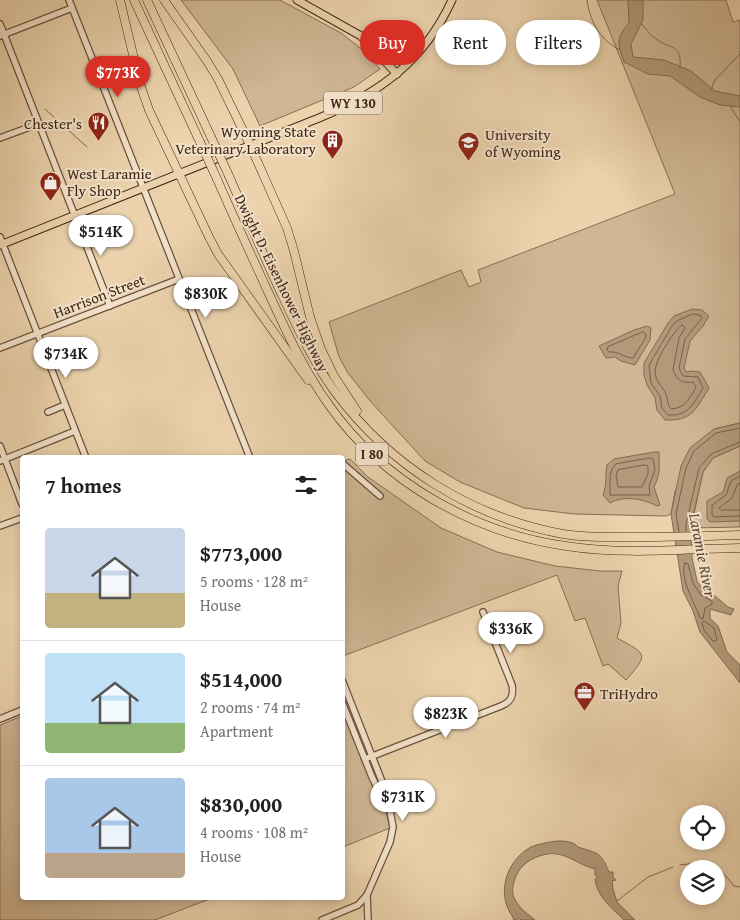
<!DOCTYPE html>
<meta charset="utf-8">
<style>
:root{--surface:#fff;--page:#f6f6f6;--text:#202124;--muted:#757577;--line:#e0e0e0;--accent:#d93025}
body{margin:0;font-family:"Gentium Book Plus",serif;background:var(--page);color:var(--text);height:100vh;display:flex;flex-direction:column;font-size:19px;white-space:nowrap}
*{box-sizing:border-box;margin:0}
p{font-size:16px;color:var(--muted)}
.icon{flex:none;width:28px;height:28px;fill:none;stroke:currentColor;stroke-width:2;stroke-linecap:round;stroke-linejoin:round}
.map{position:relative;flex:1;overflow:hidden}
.side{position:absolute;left:20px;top:455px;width:325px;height:445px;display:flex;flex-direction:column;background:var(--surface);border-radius:5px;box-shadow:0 2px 8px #0003}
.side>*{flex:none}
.hud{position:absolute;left:360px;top:20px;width:305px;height:45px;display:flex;gap:10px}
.tools{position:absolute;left:680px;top:805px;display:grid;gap:10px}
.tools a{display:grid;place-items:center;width:45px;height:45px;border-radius:50%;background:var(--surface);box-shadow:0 2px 8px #0003;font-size:25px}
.price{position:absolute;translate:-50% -42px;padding:0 11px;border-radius:18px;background:#fff;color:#222;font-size:16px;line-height:32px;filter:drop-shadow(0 1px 2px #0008)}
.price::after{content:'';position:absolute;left:50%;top:30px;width:15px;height:11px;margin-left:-8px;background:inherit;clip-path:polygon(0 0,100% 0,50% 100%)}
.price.current{background:var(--accent);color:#fff}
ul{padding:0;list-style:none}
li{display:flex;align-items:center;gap:15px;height:125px;padding:0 25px}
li+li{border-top:1px solid var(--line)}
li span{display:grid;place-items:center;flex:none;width:140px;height:100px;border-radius:5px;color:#555}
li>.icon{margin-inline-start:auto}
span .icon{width:60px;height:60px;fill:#fffc;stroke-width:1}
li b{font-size:21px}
h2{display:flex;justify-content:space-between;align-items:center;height:60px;padding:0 25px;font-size:21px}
.chip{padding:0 18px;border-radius:22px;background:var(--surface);box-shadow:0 2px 8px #0003;font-size:18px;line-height:45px}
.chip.current{background:var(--accent);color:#fff}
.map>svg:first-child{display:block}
.green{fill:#cfb694;stroke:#886e56}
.water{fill:#b2997a;stroke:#846b52}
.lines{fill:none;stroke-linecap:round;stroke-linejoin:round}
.shore{stroke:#796048;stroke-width:1}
.stream{stroke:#846b52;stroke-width:1}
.minor-casing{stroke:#6b523c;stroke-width:8}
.major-casing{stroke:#402717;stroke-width:9}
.highway-casing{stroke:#402717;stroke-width:9}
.minor{stroke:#f3e2ca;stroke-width:5.5}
.major{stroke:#ecd3ad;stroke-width:7}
.highway{stroke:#ecd3ad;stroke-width:8}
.highway-bridge-casing{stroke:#402717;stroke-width:9;stroke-linecap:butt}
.highway-bridge{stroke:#ecd3ad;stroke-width:8}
.labels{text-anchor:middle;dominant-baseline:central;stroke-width:4;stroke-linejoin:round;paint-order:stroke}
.shield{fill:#f3e2ca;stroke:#765f4d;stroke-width:1}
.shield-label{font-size:14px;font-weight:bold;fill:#402717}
.poi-label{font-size:15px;fill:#402717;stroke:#f3e2ca;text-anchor:start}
.street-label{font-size:15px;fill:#402717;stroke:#f3e2ca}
.water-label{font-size:16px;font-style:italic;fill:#624935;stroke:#f3e2ca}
</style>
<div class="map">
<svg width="740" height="920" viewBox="0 0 740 920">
<rect width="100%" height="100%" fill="#ecd3ad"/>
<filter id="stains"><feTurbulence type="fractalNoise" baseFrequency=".004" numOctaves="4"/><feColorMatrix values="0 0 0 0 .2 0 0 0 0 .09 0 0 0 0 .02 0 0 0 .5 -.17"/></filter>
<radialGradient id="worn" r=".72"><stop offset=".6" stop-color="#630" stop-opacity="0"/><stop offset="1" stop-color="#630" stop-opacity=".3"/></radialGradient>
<g class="green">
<path d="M181 0H280L341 33 364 51 380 69 354 87 260 126 233 69Z"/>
<path d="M597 0H726L733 22 740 20V423L714 429 675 491 671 514 666 516 574 514 524 508 460 482 425 461 371 402 348 373 339 357 329 322 461 270 469 287 481 282 478 270 675 194Z"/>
<path d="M740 446V527L691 528 703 472 713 458Z"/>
<path d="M350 459 368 477 441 528 497 552 555 566 600 571H622L618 586 621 623 617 638C646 654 650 653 626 680L608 664 603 666 585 618 575 621 557 575 343 656 342 461Z"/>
<path d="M342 707 385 808 390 828 343 847Z"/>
<path d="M22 716V898H212L155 920H0V725Z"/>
</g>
<g class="water">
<path d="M628 0H642L643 2V20L631 44 633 57 664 60 691 71 715 91 740 96V107L720 105 700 97 670 76 648 74 624 62C618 44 615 39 629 23Z"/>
<path d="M692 309 702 310 709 316 703 326 690 341 684 368 686 372 692 371 700 372 709 388C695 410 693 421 665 420L657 410 655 398 647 385 644 375V363L668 323 674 316Z"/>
<path d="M647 326 651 328 650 340 635 365 621 361 615 357 606 358 599 346 634 330Z"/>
<path d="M740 423V446L713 458 703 472 691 525 692 558 697 581 705 592 715 596 728 607 734 609 731 615 710 609V618L718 626 727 652 740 665V683L700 632 693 611 683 591 671 514 681 466 690 448 714 429Z"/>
<path d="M654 452H659C659 466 661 473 654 487L660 505 657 506C644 499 623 495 610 503L603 495C607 485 605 475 607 465L614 459Z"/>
<path d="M740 471V521L710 522 707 519V501L723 492 727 478Z"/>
<path d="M557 841C564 841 573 841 578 847 599 854 600 851 609 872H613V877L616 880 612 881 613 889 617 902 635 920H624C612 908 597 897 595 879L598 877 595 875V869C578 865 565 851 547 854 531 857 518 866 514 882 512 889 512 896 516 901 520 909 529 915 535 920H521L518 918 517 920H514C512 915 509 912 507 906 499 885 510 858 531 847 538 844 549 842 557 841Z"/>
</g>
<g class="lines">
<g class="shore">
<path d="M693 314 700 315 702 318 685 339 679 368 683 376 698 377 703 388C693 404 689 416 668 415L662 408 660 396 651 383 649 365 672 326 677 321Z"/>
<path d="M682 325 685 328 679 338 673 370C677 381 682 383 693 382L696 387C689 399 686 408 671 409 667 404 668 400 666 394 663 387 656 382 655 373 654 362 673 331 682 325Z"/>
<path d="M643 332 646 334 645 339 633 358C624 358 619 351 609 352L607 350 608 347Z"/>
<path d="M650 458 653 459 655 470 649 486 650 495H610C611 485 607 471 616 464Z"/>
<path d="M645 465 648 466V474L642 487H618L616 476 618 470Z"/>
<path d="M740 476 731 481 726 495 712 505V515L714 517 740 516"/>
<path d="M740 483 737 485 732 498 719 508 721 510H740"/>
<path d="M686 531V524L699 468 711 454 740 442"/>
<path d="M679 532 676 514 686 468 694 451 716 433 740 428"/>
<path d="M685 563 688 564 693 583 701 595 712 601V604L705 608 703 619 700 618C695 603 679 578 685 563Z"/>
<path d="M704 621 714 628 717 639 716 641H713L704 630 702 623Z"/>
</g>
<g class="stream">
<path d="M587 0C590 22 600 40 620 50"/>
<path d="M642 24C646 29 650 35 656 39 671 50 682 43 680 68"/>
<path d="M711 90 715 80 740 54"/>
<path d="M730 106 740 122"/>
<path d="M45 109 87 147"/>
<path d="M680 865C710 861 715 862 734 886L740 887"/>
<path d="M617 901 648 877 673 867"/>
</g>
<defs>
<g id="minor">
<path d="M69 0 250 458"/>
<path d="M0 24 110 306"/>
<path d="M0 36 72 8"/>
<path d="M0 138 38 124"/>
<path d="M0 237 86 458"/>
<path d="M0 348 179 279"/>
<path d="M48 412 65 405"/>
<path d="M0 446 22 504"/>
<path d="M0 461 75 431"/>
<path d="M342 463 380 496"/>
<path d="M0 526 22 518"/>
<path d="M342 680 381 779 389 805 393 827 390 842 367 895 368 920"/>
<path d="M342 702 372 777 386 806"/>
<path d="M0 719 22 710"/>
<path d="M365 759 501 706C511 702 514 696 512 685L483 612"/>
<path d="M322 920 358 905 367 895"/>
</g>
<g id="major">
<path d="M297 0 361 36 397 74"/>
<path d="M0 245 319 118C380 93 424 61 452 0"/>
</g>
<g id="highway">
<path d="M120 0 140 84 149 110 209 237 218 254 308 380"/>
<path d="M134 0 200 142"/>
<path d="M147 0 211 137"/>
<path d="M164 0 207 61 218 79 250 145 287 228 294 251 310 317 321 349 334 376 357 411"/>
<path d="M229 176C246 215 263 254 281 293 297 327 313 362 335 392 391 467 471 517 563 534 587 538 611 537 634 537 670 537 705 536 740 535"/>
<path d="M217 179C234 218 252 257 270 296 287 333 305 372 329 405 383 482 474 533 566 546 623 555 683 549 740 548"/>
</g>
</defs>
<use href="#minor" class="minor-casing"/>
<use href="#major" class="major-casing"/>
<use href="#highway" class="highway-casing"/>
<use href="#minor" class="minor"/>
<use href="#major" class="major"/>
<use href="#highway" class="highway"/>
<defs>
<g id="highway-bridge">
<path d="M211 137 229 176"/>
<path d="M200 142 217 179"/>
</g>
</defs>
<use href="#highway-bridge" class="highway-bridge-casing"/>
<use href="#highway-bridge" class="highway-bridge"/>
</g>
<defs>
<symbol id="restaurant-pin" viewBox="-11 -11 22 30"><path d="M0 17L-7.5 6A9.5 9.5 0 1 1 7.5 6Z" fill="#8f2418" stroke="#f3e2ca"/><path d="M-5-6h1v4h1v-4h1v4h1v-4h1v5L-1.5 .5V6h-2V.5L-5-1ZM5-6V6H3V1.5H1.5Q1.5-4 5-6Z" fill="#fff"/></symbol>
<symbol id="building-pin" viewBox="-11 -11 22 30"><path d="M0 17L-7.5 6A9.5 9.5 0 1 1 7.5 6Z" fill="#8f2418" stroke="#f3e2ca"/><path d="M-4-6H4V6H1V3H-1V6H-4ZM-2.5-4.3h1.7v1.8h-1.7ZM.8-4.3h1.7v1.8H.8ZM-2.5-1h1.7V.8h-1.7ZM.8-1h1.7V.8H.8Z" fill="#fff"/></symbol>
<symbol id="university-pin" viewBox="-11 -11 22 30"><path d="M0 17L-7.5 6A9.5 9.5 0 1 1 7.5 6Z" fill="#8f2418" stroke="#f3e2ca"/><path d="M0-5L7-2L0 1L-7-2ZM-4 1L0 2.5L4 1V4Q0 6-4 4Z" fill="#fff"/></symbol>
<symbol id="shop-pin" viewBox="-11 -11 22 30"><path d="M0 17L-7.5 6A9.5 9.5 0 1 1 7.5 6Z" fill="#8f2418" stroke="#f3e2ca"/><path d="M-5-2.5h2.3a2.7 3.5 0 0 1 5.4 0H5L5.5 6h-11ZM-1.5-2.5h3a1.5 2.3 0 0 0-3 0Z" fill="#fff"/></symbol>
<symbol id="office-pin" viewBox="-11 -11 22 30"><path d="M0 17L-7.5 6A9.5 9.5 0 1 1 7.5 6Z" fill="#8f2418" stroke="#f3e2ca"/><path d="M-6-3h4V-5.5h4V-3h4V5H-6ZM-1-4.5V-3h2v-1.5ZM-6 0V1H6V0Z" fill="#fff"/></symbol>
</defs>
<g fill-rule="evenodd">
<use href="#restaurant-pin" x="86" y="110" width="25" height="34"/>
<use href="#building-pin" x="320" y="128" width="25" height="34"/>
<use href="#university-pin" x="456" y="130" width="25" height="34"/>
<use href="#shop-pin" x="38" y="170" width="25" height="34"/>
<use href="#office-pin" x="572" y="680" width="25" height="34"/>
</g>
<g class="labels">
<g class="shield">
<rect x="324" y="91.5" width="58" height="23" rx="4"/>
<rect x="356" y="442.5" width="32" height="23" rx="4"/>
</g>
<g class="shield-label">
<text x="353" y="103">WY 130</text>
<text x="372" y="454">I 80</text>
</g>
<g class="poi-label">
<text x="82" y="123" text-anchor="end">Chester's</text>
<text x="316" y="131" text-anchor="end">Wyoming State<tspan x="316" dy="17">Veterinary Laboratory</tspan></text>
<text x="485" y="134">University<tspan x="485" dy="17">of Wyoming</tspan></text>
<text x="67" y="173">West Laramie<tspan x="67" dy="17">Fly Shop</tspan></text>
<text x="600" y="693">TriHydro</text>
</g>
<g class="street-label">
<text transform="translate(282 283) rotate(64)">Dwight D. Eisenhower Highway</text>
<text transform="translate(99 296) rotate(-21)">Harrison Street</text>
</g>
<g class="water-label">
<text transform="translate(703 555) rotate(79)">Laramie River</text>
</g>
</g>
<rect width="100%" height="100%" filter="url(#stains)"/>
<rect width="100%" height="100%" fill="url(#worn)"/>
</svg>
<div class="tools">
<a><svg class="icon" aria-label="locate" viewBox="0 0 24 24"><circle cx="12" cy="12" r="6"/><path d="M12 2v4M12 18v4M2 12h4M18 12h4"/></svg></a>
<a><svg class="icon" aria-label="layers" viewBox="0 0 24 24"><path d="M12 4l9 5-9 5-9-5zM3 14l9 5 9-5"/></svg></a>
</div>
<b class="price current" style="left:118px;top:98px">$773K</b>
<b class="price" style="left:101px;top:257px">$514K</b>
<b class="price" style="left:206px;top:319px">$830K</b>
<b class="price" style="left:66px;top:379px">$734K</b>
<b class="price" style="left:511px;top:654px">$336K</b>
<b class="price" style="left:446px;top:739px">$823K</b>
<b class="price" style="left:403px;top:822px">$731K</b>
<div class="hud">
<a class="chip current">Buy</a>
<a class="chip">Rent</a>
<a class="chip">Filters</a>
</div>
<section class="side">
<h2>7 homes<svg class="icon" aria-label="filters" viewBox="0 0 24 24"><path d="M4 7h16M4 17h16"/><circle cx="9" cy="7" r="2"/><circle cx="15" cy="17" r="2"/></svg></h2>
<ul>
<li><span style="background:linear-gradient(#c9d6e8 65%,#c2b280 0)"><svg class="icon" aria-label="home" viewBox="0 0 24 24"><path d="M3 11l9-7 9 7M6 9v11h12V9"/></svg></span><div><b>$773,000</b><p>5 rooms · 128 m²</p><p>House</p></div></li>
<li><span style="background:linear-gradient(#bfe0f5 70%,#8fb573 0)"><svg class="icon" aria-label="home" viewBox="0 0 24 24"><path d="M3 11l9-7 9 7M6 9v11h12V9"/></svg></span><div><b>$514,000</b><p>2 rooms · 74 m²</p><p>Apartment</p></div></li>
<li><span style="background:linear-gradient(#a9c7e8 75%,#b9a48a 0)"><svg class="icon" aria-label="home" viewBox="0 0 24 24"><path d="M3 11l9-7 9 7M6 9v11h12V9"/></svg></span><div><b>$830,000</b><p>4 rooms · 108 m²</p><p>House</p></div></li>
</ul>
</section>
</div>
